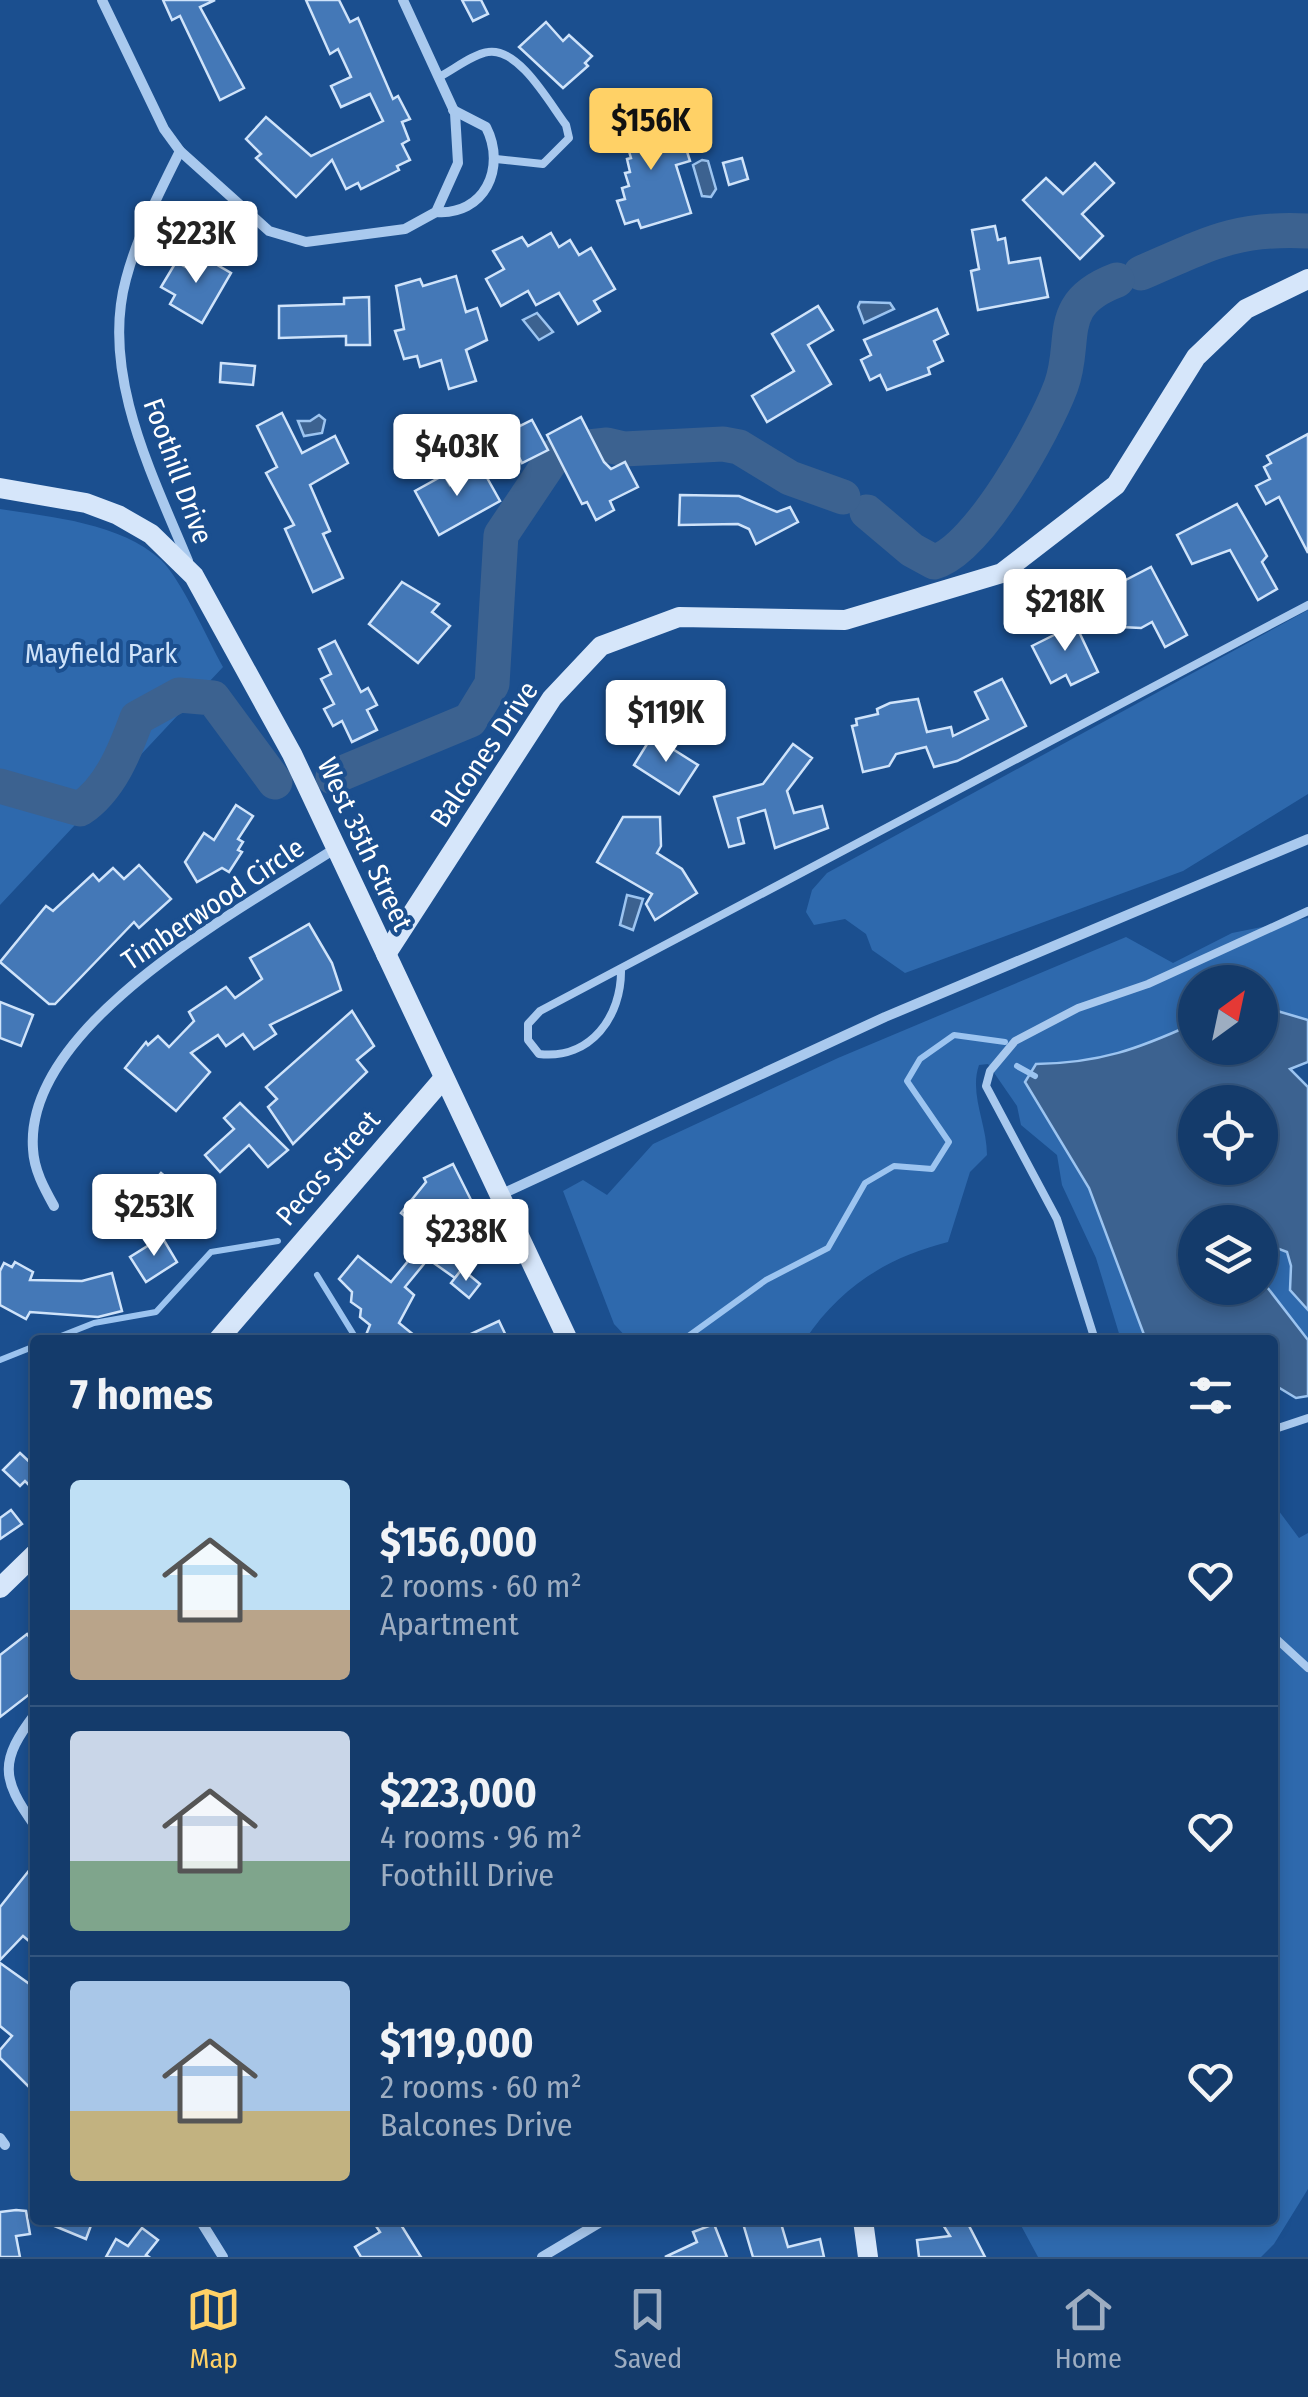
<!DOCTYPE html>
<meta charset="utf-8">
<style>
:root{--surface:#143b6b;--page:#214673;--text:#f1f3f6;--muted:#9dadc1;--line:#33557e;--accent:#ffd166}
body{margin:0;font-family:"Fira Sans Condensed",sans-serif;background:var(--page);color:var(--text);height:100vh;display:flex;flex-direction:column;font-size:38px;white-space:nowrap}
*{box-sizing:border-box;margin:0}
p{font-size:32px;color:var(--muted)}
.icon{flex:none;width:55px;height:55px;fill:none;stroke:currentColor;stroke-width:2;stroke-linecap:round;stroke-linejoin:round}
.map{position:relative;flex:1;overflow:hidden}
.drawer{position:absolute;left:30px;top:1335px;width:1248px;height:890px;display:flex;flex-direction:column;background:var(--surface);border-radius:10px;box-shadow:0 5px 15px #0003,0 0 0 2px var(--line)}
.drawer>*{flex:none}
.needle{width:65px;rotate:33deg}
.fabs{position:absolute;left:1178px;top:965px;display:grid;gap:20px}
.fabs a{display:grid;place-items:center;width:100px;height:100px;border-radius:50%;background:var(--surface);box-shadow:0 5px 15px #0003,0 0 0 2px var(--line);font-size:50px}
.price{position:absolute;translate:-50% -85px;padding:0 22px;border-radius:10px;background:#fff;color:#222;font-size:32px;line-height:65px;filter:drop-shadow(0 2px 5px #0008)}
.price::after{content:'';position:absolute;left:50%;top:60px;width:30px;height:22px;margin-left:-15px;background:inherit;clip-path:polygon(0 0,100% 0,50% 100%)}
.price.active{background:var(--accent);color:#111}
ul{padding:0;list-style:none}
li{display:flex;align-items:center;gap:30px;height:250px;padding:0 40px}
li+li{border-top:2px solid var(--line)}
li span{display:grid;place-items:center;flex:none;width:280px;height:200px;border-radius:10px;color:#555}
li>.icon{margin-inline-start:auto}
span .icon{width:120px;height:120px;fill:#fffc;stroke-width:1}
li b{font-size:42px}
h2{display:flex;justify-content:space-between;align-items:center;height:120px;padding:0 40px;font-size:42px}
.tab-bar{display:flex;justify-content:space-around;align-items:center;height:140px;border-top:2px solid var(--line);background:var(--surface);font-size:28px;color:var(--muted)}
.tab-bar a{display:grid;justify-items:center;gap:5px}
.tab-bar .active{color:var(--accent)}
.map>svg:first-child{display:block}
.green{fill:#2e69ad}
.water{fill:#3c6290;stroke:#9cc4f0;stroke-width:2.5;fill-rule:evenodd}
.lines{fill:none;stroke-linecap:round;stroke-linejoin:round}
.stream{stroke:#9cc4f0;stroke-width:6}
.river{stroke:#3c6290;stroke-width:35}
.building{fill:#4478b7;stroke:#cfe3fa;stroke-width:2.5}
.lane{stroke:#a9c9ee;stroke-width:8}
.street{stroke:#a9c9ee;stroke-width:10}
.secondary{stroke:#d6e6fa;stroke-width:20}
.labels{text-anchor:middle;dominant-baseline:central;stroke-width:8;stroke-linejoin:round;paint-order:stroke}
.street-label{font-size:28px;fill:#fff;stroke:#1b4f8f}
.park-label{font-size:28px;fill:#cfe3fa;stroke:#1b4f8f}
</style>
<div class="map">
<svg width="1308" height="2257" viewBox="0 0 1308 2257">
<rect width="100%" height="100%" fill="#1b4f8f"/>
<g class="green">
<path d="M0 509C51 517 121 523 161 560 181 579 208 640 223 667L0 905Z"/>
<path d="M1308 610V794L1183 871 905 973 872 950 866 934 845 919 814 925 806 912 812 890 827 873Z"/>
<path d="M1308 918V1020L1260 1006V982H1195V1023C1138 1049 1100 1063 1037 1064L1025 1081 1089 1188 1146 1340H1121L1096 1258 1062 1185 1057 1155 1021 1125 1017 1106 988 1064 979 1065C969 1094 987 1124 987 1155L970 1172 948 1242C888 1257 840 1287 805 1340H629L614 1324 563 1191 583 1180 607 1195 653 1144 838 1058 1126 937 1173 963 1232 933Z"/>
<path d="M1266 1244 1287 1251 1291 1266 1290 1290 1308 1310V1340L1260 1278V1247Z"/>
<path d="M1273 1503 1299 1538 1308 1533V2189L1274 2244 1261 2257H1038L1018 2220H1272Z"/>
</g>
<g class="water">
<path d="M702 160 708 161 716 189 711 197 702 196 693 165Z"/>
<path d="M860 302 890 303 894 309 864 323 858 307Z"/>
<path d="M537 313 553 332 539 340 523 320Z"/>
<path d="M319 415 325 420 322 433 304 436 298 421H310Z"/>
<path d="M627 895 643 899 633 930 620 925Z"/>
<path d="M1260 1006 1308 1020V1062L1290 1069 1308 1087V1310L1290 1290 1291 1266 1287 1252 1266 1244 1260 1247V1222H1195V1288H1260V1278L1308 1340V1396L1296 1398 1273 1384 1272 1340H1146L1089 1188 1025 1082 1036 1064C1100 1063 1138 1049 1195 1023V1048H1260ZM1195 1102H1260V1168H1195Z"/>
</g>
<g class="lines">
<g class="stream">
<path d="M1017 1066 1035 1076"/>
<path d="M317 1275 357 1340"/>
<path d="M51 1340 94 1323 156 1312 211 1252 278 1241"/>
<path d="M683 1340 766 1280 828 1248 865 1183 894 1166 932 1169 949 1142 907 1081 920 1059 954 1035 1005 1042"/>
<path d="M0 1360 35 1346"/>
</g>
<g class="river">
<path d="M1141 273C1206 245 1235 227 1308 231"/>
<path d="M867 512 912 550 934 562C978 551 1045 429 1061 386 1078 340 1053 304 1117 280"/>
<path d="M333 777 470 720 492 684 501 535 554 456 571 449 607 445 624 449 723 444 739 447 790 478 843 497"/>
<path d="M0 786 80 809C110 789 125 751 137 718L179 695 213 698 275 782"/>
</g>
</g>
<g class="building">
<path d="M163 0H215L200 7 244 88 220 100 180 16 172 20Z"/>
<path d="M306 0H339L350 22 358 18 393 99 398 96 410 119 402 122 409 140 402 144 410 160 397 166 399 170 361 189 358 183 346 189 332 160 296 197 256 158 261 154 246 139 266 117 311 156 383 121 370 94 341 107 331 86 351 77 338 49 330 54Z"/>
<path d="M462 0H481L488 14 473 21Z"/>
<path d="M546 22 563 41 569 35 592 56 585 63 588 66 563 88 519 47Z"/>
<path d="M642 104 657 141 670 137 673 146 684 142 690 161 676 165 691 213 641 228 638 220 625 224 617 201 625 199 622 188 629 186 625 173 630 172 627 159 631 158 617 112Z"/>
<path d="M742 158 748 179 729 185 723 163Z"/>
<path d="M1095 163 1114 183 1082 214 1103 236 1080 259 1023 200 1046 178 1063 194Z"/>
<path d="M995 226 998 240 1005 238 1009 263 1040 258 1048 297 978 310 971 271 979 269 972 230Z"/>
<path d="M551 233 559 247 570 240 579 255 591 248 615 289 594 301 600 311 578 324 559 293 536 305 528 291 501 306 486 279 504 269 493 251 522 237 528 246Z"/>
<path d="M195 252 231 273 202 323 170 304 175 295 161 287 176 262 186 267Z"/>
<path d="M456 276 466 312 477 308 487 340 466 350 476 381 449 389 441 360 420 367 417 356 404 359 395 331 404 329 396 286 420 279 423 286Z"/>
<path d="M369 297 370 345H346V336L279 338V306L344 304V298Z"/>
<path d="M818 306 833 330 808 345 831 384 767 422 752 396 794 371 772 334Z"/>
<path d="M937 309 948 334 934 341 943 361 928 368 930 374 887 390 880 375 870 380 861 360 871 355 864 340Z"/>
<path d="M221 363 255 366 253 385 220 382Z"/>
<path d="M282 413 302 453 335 436 348 463 310 485 330 531 323 534 343 578 313 592 285 529 294 525 266 473 277 467 257 426Z"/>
<path d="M581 417 604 462 611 469 625 462 638 487 610 501 614 510 596 520 587 502 582 504 547 435Z"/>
<path d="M532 420 548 450 522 463 506 433Z"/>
<path d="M1308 434V553L1279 497 1266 504 1256 486 1270 479 1264 467 1271 463 1267 456Z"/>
<path d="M481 467 500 501 439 535 415 491 444 475 450 485Z"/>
<path d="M680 495 739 496 777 512 790 507 798 522 756 544 749 529 738 524 679 525Z"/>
<path d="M1237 504 1267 556 1262 562 1277 589 1258 600 1230 550 1192 564 1177 535Z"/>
<path d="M1151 567 1187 635 1165 647 1152 622 1141 628 1121 627 1111 607 1123 601 1116 585Z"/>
<path d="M402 582 439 604 432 612 450 626 418 663 369 624Z"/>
<path d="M1072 617 1098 672 1071 685 1066 675 1051 683 1032 646 1056 634 1052 624Z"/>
<path d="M335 641 361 692 368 688 377 705 367 710 377 730 352 742 342 721 333 726 324 709 334 704 321 679 331 674 319 649Z"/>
<path d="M1002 679 1026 726 957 761 934 767 926 747 896 754 889 766 863 772 852 726 857 725 856 719 878 714 877 709 890 703 918 699 927 732 951 727 953 736 988 719 975 692Z"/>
<path d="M652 736 698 765 679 794 634 765Z"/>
<path d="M793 744 812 758 787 791 794 813 822 806 828 828 775 848 765 810 738 818 744 843 729 847 714 797 763 784Z"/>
<path d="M236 805 253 816 238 839 243 842 238 850 242 852 229 872 222 868 197 882 185 862 204 833 214 840Z"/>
<path d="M623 817H660L661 846 657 853 682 869 697 893 655 920 646 904 652 894 597 862Z"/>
<path d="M139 865 171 899 139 928 134 922 55 1004H49L0 962 46 906 53 911 93 874 99 881 113 868 124 879Z"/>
<path d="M309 924 332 963 341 990 270 1025 276 1034 254 1049 243 1034 226 1046 218 1035 191 1053 210 1072 176 1111 125 1068 146 1042 148 1045 158 1036 169 1047 194 1021 189 1012 226 987 235 998 262 979 250 958Z"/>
<path d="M0 1002 33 1015 21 1046 0 1038Z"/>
<path d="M352 1011 374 1046 357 1060 367 1072 293 1144 268 1107 277 1099 266 1087Z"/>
<path d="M240 1103 288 1150 268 1167 249 1145 220 1172 205 1155 234 1129 224 1118Z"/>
<path d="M453 1164 484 1226 454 1241 460 1246 455 1252 468 1262 455 1278 428 1259 405 1287 414 1295 399 1323 420 1340H364L370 1325 360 1317 361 1309 351 1302 352 1292 339 1279 358 1256 391 1282 417 1250 412 1245 423 1231 401 1213 426 1182 424 1178Z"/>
<path d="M161 1173 180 1189 165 1206 171 1211 158 1226 134 1204Z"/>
<path d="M162 1237 177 1262 146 1282 130 1257Z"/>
<path d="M15 1262 33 1272 30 1280 82 1281 112 1273 122 1311 98 1317 30 1312 26 1319 0 1305V1271L4 1263 12 1267Z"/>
<path d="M462 1269 480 1284 469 1298 451 1283Z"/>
<path d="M499 1321 508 1340H458Z"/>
<path d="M20 1453 35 1467V1491L25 1481 20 1486 3 1470Z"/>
<path d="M11 1510 22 1524 0 1539V1518Z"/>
<path d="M27 1634 35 1645V1690L0 1717V1655Z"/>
<path d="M35 1863V1946L23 1936 0 1960V1907Z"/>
<path d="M0 1963 35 1988V2093L0 2058V2050L12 2036 0 2026Z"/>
<path d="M16 2210 26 2211 30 2234 16 2236 20 2257H0V2212Z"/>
<path d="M40 2220H93L86 2239Z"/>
<path d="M372 2220H398L421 2257H361L355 2247 380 2232Z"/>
<path d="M742 2220H780L788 2247 820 2239 824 2257H753Z"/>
<path d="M940 2220H966L985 2257H919L917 2240 950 2236Z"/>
<path d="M714 2224 727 2257H665L697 2242 693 2232Z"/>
<path d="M142 2228 158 2240 146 2255 149 2257H106L116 2239 128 2246Z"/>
</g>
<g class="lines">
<g class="lane">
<path d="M439 77C453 70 473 54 488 52 519 47 550 104 566 125L569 138 543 164 496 159"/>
<path d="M621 969C622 1016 591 1060 539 1054L528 1040V1024L540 1011 1308 605"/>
<path d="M1095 1340 1057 1219 986 1086 990 1071 1015 1041 1078 1008 1148 984 1308 911"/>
<path d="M1272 1430 1308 1418"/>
<path d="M1272 1635 1308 1668"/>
</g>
<g class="street">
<path d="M102 0 164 129 180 151 269 231 306 242 405 229 436 212 458 163 455 113 403 0"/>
<path d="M180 151C159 193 138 234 126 279 100 374 153 476 188 561"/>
<path d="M436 212C484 216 507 168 486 127L453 110"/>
<path d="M500 1195 885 1017 1308 839"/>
<path d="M54 1206C44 1188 34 1170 33 1149 24 1023 245 907 336 848"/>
<path d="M35 1714C0 1760 0 1778 35 1826"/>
<path d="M0 2138 5 2145"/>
<path d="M200 2220 223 2257"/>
<path d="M542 2257 604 2220"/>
</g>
<g class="secondary">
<path d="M0 488 86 503 118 515 151 534 194 576 292 754 568 1340"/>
<path d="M386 954 552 698 601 646 679 617 845 620 1002 573 1116 485 1196 357 1246 309 1308 279"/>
<path d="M218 1340 443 1079"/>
<path d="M0 1588 35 1554"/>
<path d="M863 2220 868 2257"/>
</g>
</g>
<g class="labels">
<g class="street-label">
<text transform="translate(178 471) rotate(70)">Foothill Drive</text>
<text transform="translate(484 754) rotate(-56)">Balcones Drive</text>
<text transform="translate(365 844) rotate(65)">West 35th Street</text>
<text transform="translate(213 904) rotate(-34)">Timberwood Circle</text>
<text transform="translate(328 1168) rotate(-49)">Pecos Street</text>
</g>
<g class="park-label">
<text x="101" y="653">Mayfield Park</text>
</g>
</g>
</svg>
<div class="fabs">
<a><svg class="needle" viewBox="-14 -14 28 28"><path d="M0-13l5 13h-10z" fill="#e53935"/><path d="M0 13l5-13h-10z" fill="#9dadc1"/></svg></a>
<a><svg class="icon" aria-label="locate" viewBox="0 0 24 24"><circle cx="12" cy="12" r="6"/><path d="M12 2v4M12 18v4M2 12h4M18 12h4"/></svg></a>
<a><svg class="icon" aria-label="layers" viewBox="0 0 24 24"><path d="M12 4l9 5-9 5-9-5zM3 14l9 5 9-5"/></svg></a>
</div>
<b class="price active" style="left:651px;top:173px">$156K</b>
<b class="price" style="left:196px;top:286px">$223K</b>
<b class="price" style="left:457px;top:499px">$403K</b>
<b class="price" style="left:1065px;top:654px">$218K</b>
<b class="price" style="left:666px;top:765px">$119K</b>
<b class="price" style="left:154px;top:1259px">$253K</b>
<b class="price" style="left:466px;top:1284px">$238K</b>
<section class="drawer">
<h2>7 homes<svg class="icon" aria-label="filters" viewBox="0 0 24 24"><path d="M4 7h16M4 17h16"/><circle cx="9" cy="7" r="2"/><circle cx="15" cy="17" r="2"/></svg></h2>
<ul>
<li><span style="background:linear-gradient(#bfe0f5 65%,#b9a48a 0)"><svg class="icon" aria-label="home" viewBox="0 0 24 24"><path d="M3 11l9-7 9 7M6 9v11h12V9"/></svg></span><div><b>$156,000</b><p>2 rooms · 60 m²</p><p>Apartment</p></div><svg class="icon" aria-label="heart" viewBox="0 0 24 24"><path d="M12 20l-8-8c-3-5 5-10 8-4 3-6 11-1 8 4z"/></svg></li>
<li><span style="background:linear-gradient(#c9d6e8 65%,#7fa58c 0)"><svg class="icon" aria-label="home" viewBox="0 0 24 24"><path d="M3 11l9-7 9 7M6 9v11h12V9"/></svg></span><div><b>$223,000</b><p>4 rooms · 96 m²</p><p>Foothill Drive</p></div><svg class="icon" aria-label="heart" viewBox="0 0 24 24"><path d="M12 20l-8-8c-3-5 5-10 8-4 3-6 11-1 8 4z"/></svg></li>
<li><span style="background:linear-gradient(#a9c7e8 65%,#c2b280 0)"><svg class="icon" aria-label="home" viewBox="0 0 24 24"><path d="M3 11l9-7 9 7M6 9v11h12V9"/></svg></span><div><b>$119,000</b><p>2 rooms · 60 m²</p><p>Balcones Drive</p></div><svg class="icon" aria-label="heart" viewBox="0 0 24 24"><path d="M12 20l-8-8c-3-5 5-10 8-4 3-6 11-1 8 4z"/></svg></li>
</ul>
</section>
</div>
<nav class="tab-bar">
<a class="active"><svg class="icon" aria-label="map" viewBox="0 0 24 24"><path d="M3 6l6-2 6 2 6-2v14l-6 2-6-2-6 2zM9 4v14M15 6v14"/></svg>Map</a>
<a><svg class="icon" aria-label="saved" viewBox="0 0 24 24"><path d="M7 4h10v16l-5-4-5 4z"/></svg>Saved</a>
<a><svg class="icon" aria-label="home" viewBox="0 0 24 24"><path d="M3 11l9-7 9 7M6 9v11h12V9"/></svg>Home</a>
</nav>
